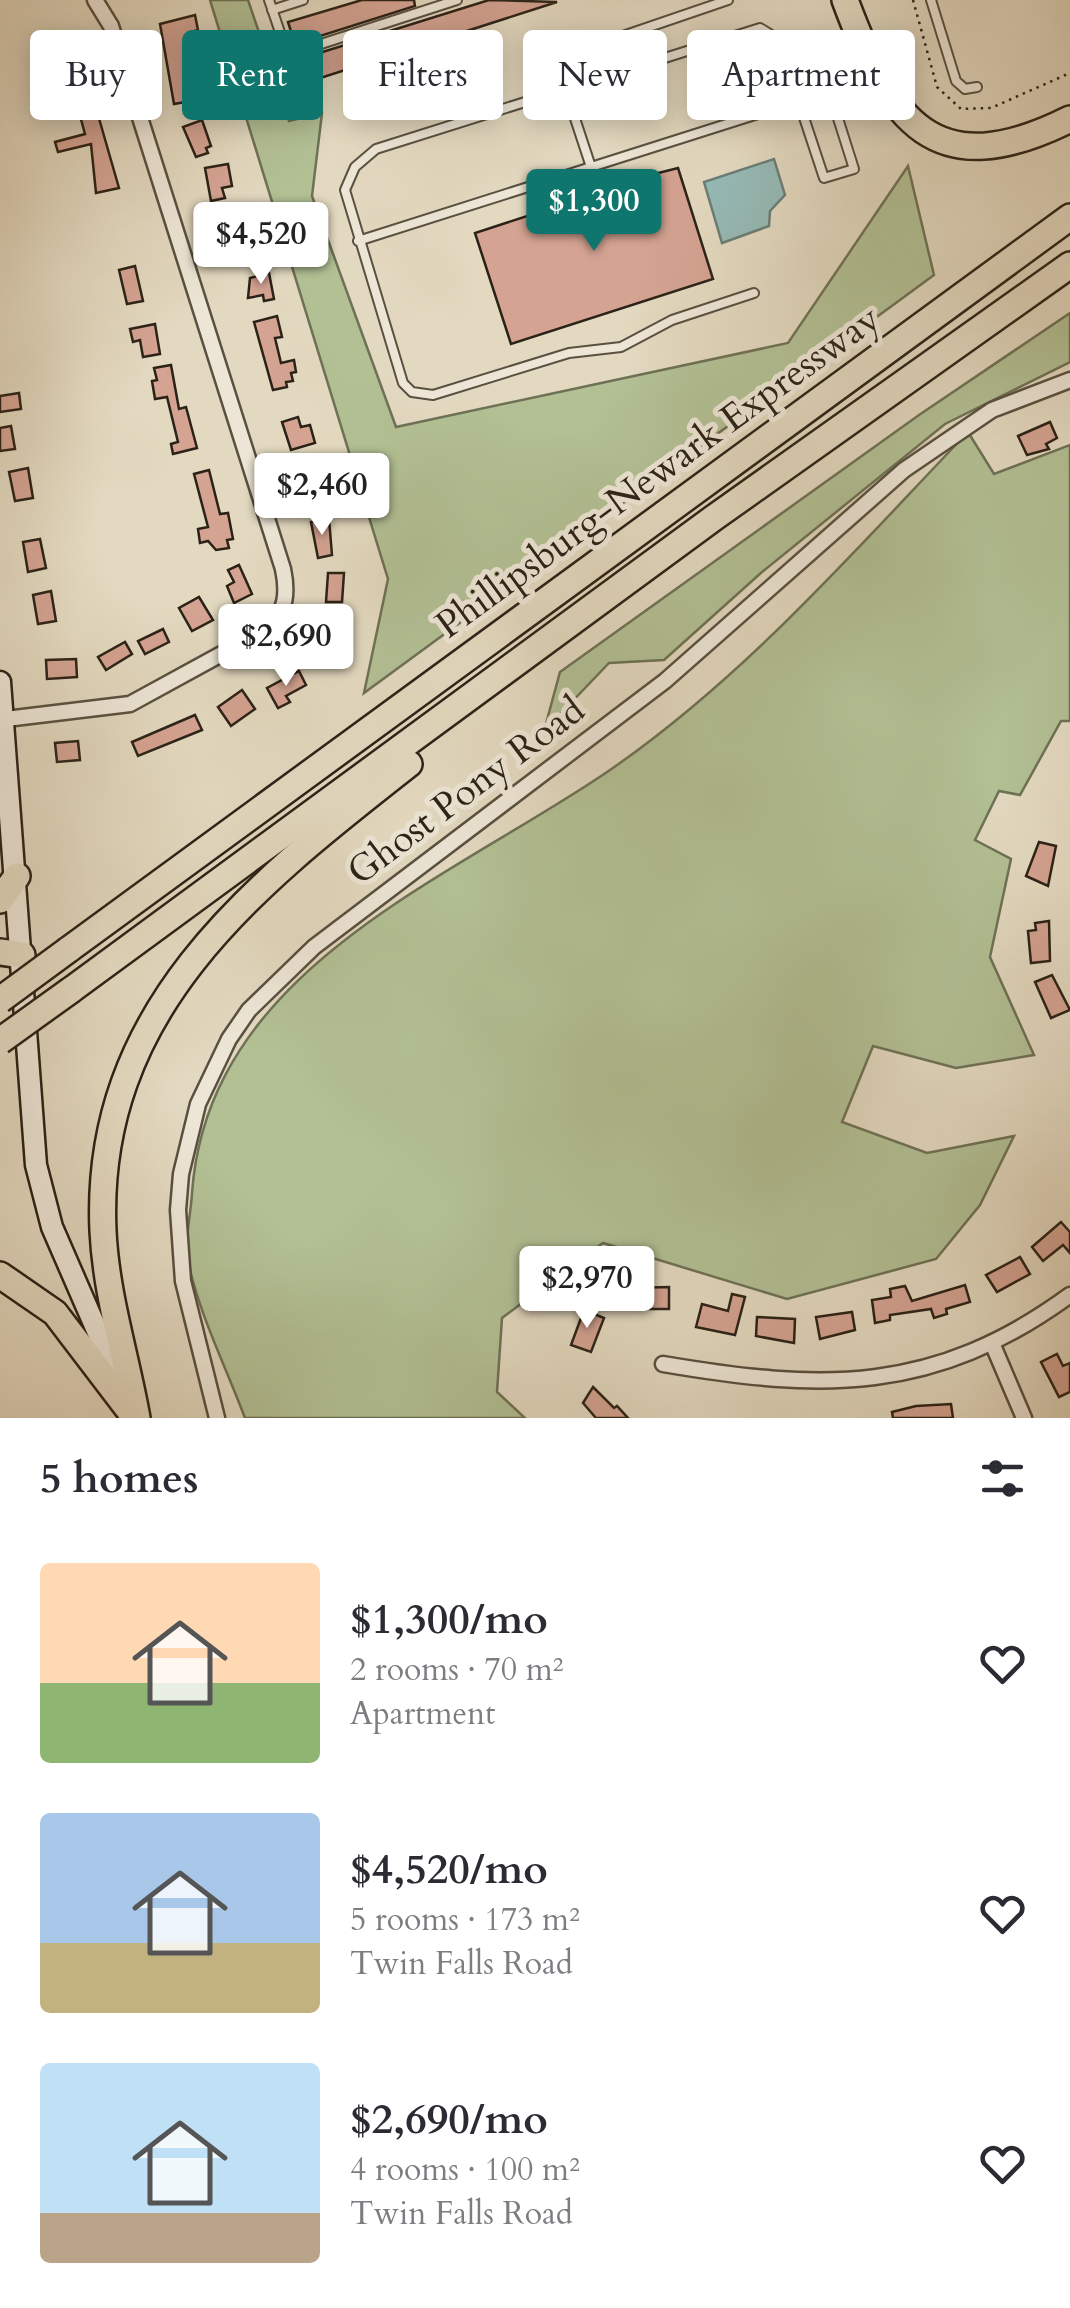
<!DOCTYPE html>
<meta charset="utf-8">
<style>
:root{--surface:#fff;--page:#f2f2f3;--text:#2b2b33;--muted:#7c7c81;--accent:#0f766e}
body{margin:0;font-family:Cardo,serif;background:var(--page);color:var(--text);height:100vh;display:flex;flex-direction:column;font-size:38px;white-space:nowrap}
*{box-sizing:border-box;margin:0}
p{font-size:32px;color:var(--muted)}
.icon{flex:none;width:55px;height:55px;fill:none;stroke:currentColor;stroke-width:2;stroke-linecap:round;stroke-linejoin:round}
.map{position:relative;height:1418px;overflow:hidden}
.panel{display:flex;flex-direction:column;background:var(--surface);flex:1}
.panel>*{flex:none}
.hud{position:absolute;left:30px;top:30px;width:1010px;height:90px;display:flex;gap:20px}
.price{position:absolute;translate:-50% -85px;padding:0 22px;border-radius:10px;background:#fff;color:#222;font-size:32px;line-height:65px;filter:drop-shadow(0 2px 5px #0008)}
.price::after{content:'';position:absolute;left:50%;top:60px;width:30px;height:22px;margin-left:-15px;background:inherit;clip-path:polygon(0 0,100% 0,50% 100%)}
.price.on{background:var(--accent);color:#fff}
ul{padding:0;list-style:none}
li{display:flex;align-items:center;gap:30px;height:250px;padding:0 40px}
li span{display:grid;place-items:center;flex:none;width:280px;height:200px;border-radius:10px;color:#555}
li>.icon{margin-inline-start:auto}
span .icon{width:120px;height:120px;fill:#fffc;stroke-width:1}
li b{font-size:42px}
h2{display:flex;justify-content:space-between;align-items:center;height:120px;padding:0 40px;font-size:42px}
.tag{padding:0 35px;border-radius:10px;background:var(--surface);box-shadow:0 5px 25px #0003;font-size:35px;line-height:90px}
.tag.on{background:var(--accent);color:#fff}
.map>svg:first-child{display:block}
.green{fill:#b2c094;stroke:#6e7156;stroke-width:2.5}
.water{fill:#95bab6;stroke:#6b7d76;stroke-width:2.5}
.building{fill:#d4a392;stroke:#2b2217;stroke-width:2.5}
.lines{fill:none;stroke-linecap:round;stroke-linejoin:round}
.lane-casing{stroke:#595041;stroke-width:12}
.street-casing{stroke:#595041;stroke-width:19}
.secondary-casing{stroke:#2b2217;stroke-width:25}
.highway-casing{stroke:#2b2217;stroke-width:30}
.path{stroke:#2b2217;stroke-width:2.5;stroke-dasharray:2.5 5;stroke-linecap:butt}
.lane{stroke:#ede6d6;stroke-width:8}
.street{stroke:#ede6d6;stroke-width:14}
.secondary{stroke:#ede6d6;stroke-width:20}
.highway{stroke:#e3d9c0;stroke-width:25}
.highway-bridge-casing{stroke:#2b2217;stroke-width:30;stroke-linecap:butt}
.highway-bridge{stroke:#e3d9c0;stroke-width:25}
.labels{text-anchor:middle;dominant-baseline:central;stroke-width:10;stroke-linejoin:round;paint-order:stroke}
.street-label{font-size:38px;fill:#2b2217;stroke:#ede6d6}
</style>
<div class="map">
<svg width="1070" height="1418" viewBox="0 0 1070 1418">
<rect width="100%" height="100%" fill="#e3d9c0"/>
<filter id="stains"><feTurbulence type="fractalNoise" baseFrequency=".002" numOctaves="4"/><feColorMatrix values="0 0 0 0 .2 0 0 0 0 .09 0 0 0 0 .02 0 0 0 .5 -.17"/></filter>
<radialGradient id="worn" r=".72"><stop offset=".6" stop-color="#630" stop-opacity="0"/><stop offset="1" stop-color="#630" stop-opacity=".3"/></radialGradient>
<g class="green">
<path d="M210 0H248L289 121 322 113 312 196 396 427 788 343 908 166 934 275 364 693 388 579Z"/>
<path d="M1070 313V362L945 424 762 572 664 660 609 663 544 731 560 672 919 415Z"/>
<path d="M968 432 994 474 1070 445V721H1061L1020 795 999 791 975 840 1011 859 990 957 1034 1055 956 1068 873 1046 842 1122 927 1153 1014 1136 980 1205 936 1259 787 1299 603 1243 502 1318 497 1392 525 1418H245C226 1367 199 1314 188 1261 184 1241 191 1214 192 1193 208 968 450 880 610 770 746 676 855 550 968 432Z"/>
</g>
<path class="water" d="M774 159 785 195 770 211 769 226 722 243 704 182Z"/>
<g class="building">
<path d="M362 0H414L415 6 295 44 288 22Z"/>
<path d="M489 0 557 2 308 82 300 59Z"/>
<path d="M195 15 198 30 191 32 193 42 187 43 195 93 190 94 191 101 174 104 160 24Z"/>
<path d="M79 63 84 88 54 101 52 87 59 85 56 67Z"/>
<path d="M96 108 119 188 96 193 91 144 58 152 55 142 85 134 79 112Z"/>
<path d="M202 120 211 146 206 148 208 153 196 157 183 127Z"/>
<path d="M228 164 232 186 222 188 225 198 211 201 205 168Z"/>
<path d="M678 168 713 279 511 344 475 233 546 210 545 206 583 194 589 184 600 181 611 185Z"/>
<path d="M240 218 246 239 240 241 243 252 232 255 224 223Z"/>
<path d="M135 266 143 301 127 304 119 270Z"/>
<path d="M269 273 274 299 264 301 263 295 248 298 250 278Z"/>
<path d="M277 316 282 337 275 338 281 363 294 360 296 372 291 373 293 381 286 382 287 387 273 390 254 322Z"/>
<path d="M155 324 160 354 143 357 140 340 133 342 130 329Z"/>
<path d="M171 365 179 409 186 407 197 448 173 454 171 444 178 442 167 397 155 399 152 381 157 380 154 368Z"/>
<path d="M19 393 21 409 0 412V396Z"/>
<path d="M298 417 301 427 310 425 315 443 291 450 282 422Z"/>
<path d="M1050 422 1057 438 1046 444 1049 449 1027 455 1018 436Z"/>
<path d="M11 426 15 449 0 451V428Z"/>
<path d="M28 468 33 498 15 501 9 472Z"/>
<path d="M305 469 307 476 321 472 327 490 303 497 296 472Z"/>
<path d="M209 470 220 514 228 513 233 539 227 540 229 548 216 550 208 541 200 543 198 529 208 527 194 474Z"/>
<path d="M329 519 332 555 318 558 311 522Z"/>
<path d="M40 539 46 568 28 572 23 542Z"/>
<path d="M239 565 252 594 234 603 227 586 234 582 228 570Z"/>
<path d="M328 573H344L342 602H326Z"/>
<path d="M51 591 56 621 38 624 33 595Z"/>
<path d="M199 597 213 620 192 631 179 608Z"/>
<path d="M163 629 169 642 145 654 138 641Z"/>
<path d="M335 631 348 643 333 661 329 657 321 665 312 657Z"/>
<path d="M125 642 132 654 106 670 98 657Z"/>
<path d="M76 659 77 677 47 679 46 660Z"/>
<path d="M299 671 306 685 286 696 290 702 278 708 267 688Z"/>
<path d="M242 690 255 709 231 726 218 707Z"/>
<path d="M195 715 202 730 138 756 132 742Z"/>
<path d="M78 741 80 760 57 762 55 743Z"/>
<path d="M1039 842 1056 846 1048 886 1026 876Z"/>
<path d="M1049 921 1050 961 1031 963 1028 931 1036 930 1035 923Z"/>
<path d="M1052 975 1070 1010 1051 1018 1035 982Z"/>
<path d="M1061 1222 1070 1232V1253L1063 1245 1043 1261 1032 1247Z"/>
<path d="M1020 1257 1030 1274 997 1292 986 1275Z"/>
<path d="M965 1285 970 1302 946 1309 947 1314 934 1318 931 1309 890 1315V1320L875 1323 872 1300 891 1297 890 1289 905 1286 912 1301Z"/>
<path d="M669 1287V1309H629L628 1288Z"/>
<path d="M732 1294 745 1297 735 1335 696 1327 702 1304 728 1311Z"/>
<path d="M584 1310 604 1318 591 1352 571 1345Z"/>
<path d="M852 1312 855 1330 820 1339 816 1317Z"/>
<path d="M757 1317 795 1319 794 1343 756 1336Z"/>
<path d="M1057 1354 1063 1366 1070 1363V1392L1059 1397 1041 1362Z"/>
<path d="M593 1387 614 1408 617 1406 628 1418H596L583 1403Z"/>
<path d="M951 1404 953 1418H893L892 1412 916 1406Z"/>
</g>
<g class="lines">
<defs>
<g id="lane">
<path d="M269 0 301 94"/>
<path d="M931 0 956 81 965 89 977 87"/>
<path d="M272 10 303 0"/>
<path d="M287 55 457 0"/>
<path d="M590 164 562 79 567 55 728 0"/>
<path d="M358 241 799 101"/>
<path d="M754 293 672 320 621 347 569 353 433 395 412 392 403 383 345 190 355 167 376 149 760 28 778 39 824 178 854 169 812 36 780 45"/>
</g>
<g id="street">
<path d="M6 719 130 704 269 628C286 611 288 593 283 569L111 26 95 0"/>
<path d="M992 1343 1024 1418"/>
<path d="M663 1364C822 1391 933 1395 1070 1295"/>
<path d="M217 1418 183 1281 178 1210 181 1174 198 1104 229 1039 249 1010 314 947 665 681 904 470 992 410 1070 380"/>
</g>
<path id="secondary" d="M0 682 36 1165 52 1227 122 1388"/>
<g id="highway">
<path d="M845 0C890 121 934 187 1070 119"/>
<path d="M0 900 17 876"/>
<path d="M68 950 1070 217"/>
<path d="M0 952 22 955"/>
<path d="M71 990 715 517 1070 265"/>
<path d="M0 1275 55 1313 129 1410"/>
<path d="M137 1418C126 1356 106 1295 103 1231 93 1010 252 887 409 764"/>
</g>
</defs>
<use href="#lane" class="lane-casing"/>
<use href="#street" class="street-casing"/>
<use href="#secondary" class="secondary-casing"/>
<use href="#highway" class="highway-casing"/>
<path class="path" d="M913 0 937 87 961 109 991 108 1070 73"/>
<use href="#lane" class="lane"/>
<use href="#street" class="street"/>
<use href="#secondary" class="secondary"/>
<use href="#highway" class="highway"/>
<defs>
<g id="highway-bridge">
<path d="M0 1000 68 950"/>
<path d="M0 1041 71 990"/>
</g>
</defs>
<use href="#highway-bridge" class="highway-bridge-casing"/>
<use href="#highway-bridge" class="highway-bridge"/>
</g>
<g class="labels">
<g class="street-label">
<text transform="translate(658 472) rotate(-36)">Phillipsburg-Newark Expressway</text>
<text transform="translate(466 791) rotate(-37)">Ghost Pony Road</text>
</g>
</g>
<rect width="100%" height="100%" filter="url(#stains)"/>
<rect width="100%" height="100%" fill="url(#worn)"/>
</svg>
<b class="price on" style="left:594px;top:254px">$1,300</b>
<b class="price" style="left:261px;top:287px">$4,520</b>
<b class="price" style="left:322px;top:538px">$2,460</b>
<b class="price" style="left:286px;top:689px">$2,690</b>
<b class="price" style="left:587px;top:1331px">$2,970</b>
<div class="hud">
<a class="tag">Buy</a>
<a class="tag on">Rent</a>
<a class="tag">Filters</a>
<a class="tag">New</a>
<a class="tag">Apartment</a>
</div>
</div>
<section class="panel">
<h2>5 homes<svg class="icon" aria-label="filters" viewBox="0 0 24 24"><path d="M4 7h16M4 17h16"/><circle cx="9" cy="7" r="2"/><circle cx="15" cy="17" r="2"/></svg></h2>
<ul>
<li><span style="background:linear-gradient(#ffd9b3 60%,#8fb573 0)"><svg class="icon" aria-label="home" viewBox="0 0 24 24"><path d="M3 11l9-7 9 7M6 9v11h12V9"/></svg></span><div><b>$1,300/mo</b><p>2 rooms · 70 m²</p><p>Apartment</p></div><svg class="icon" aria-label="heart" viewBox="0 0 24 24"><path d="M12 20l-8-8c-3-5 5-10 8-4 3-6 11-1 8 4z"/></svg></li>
<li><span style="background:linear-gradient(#a9c7e8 65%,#c2b280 0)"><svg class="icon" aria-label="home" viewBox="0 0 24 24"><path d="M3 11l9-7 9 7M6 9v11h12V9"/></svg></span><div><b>$4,520/mo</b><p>5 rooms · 173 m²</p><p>Twin Falls Road</p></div><svg class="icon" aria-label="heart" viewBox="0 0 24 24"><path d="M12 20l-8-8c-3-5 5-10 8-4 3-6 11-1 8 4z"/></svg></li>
<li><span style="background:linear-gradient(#bfe0f5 75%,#b9a48a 0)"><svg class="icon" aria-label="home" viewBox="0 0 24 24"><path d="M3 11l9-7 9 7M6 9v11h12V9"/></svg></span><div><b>$2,690/mo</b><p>4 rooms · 100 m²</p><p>Twin Falls Road</p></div><svg class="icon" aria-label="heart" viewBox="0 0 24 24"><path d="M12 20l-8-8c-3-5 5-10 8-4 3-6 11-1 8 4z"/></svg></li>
</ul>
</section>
